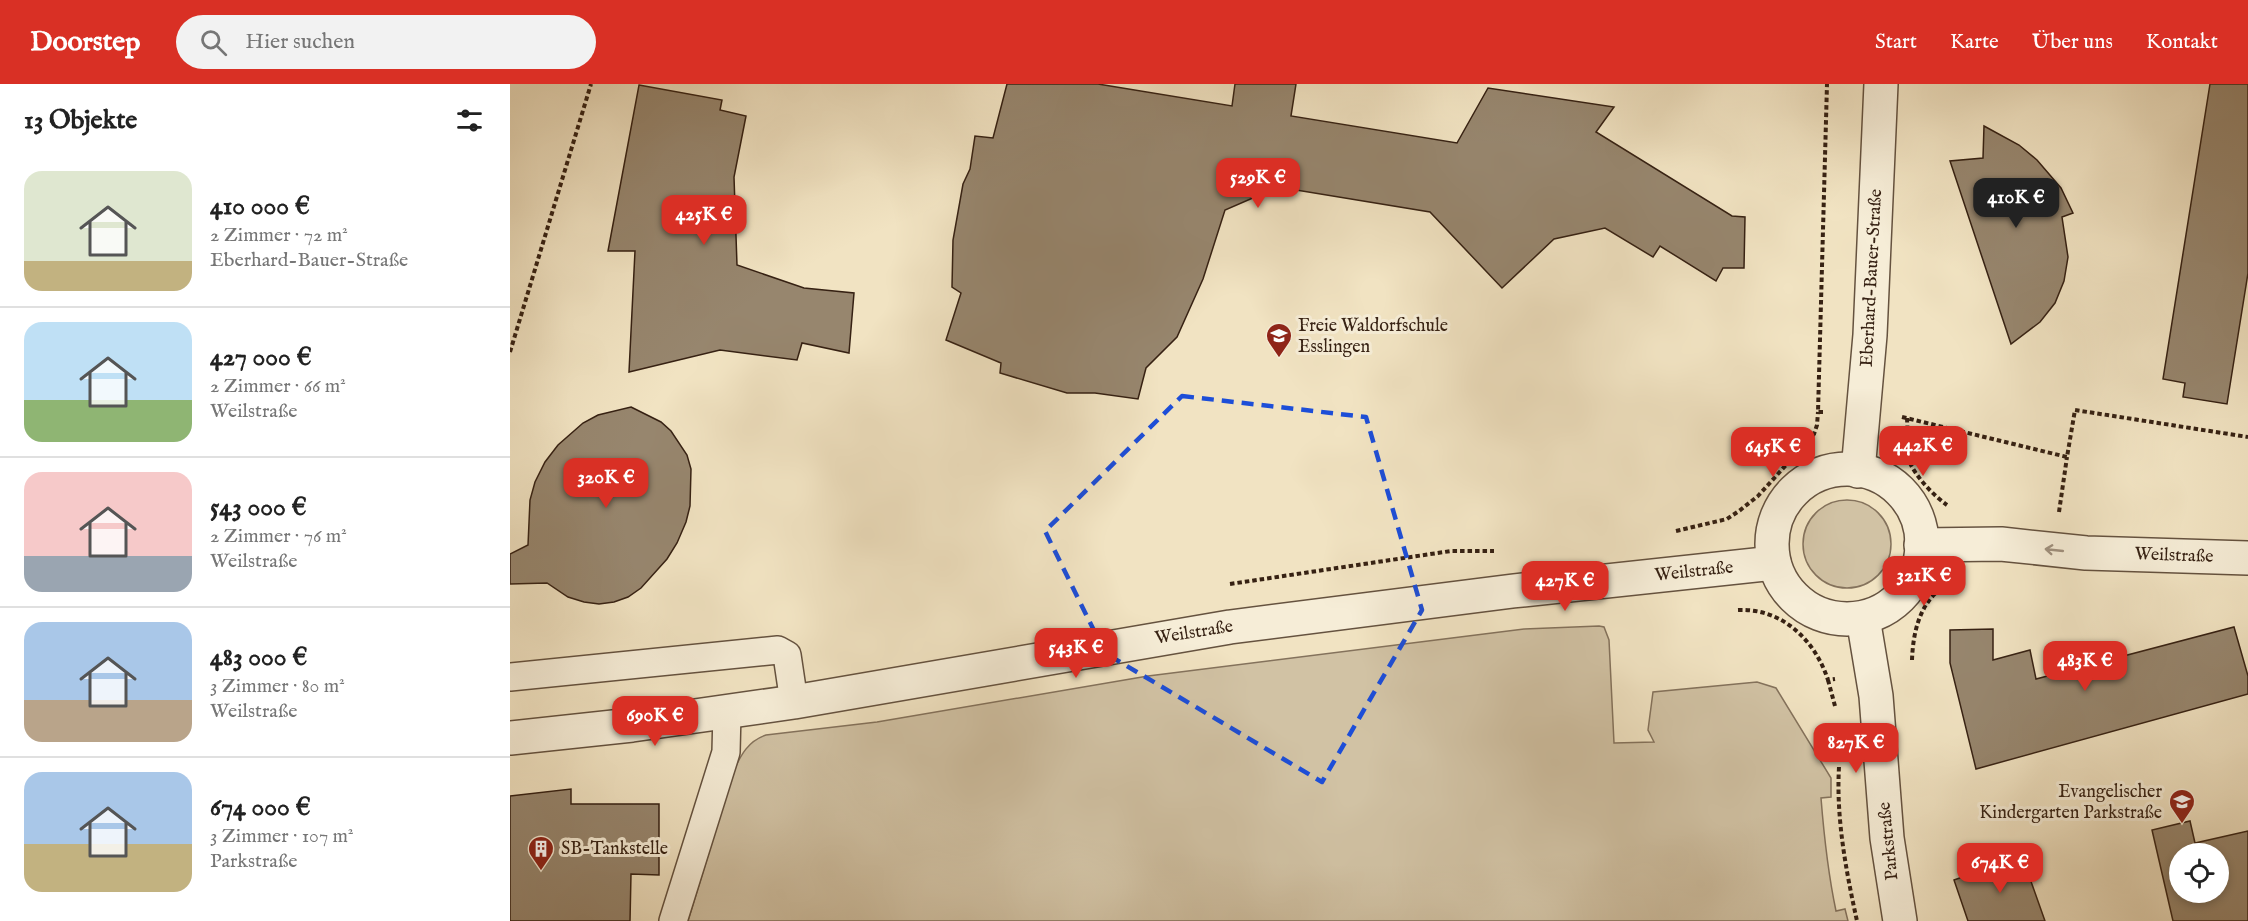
<!DOCTYPE html>
<html lang="de">
<meta charset="utf-8">
<style>
:root{--surface:#fff;--page:#f2f2f2;--text:#222;--muted:#767676;--line:#e0e0e0;--accent:#d93025}
body{margin:0;font-family:"IM FELL English",serif;background:var(--page);color:var(--text);height:100vh;display:flex;flex-direction:column;font-size:22px;white-space:nowrap}
*{box-sizing:border-box;margin:0}
p{font-size:20px;color:var(--muted)}
.icon{flex:none;width:33px;height:33px;fill:none;stroke:currentColor;stroke-width:2;stroke-linecap:round;stroke-linejoin:round}
.map{position:relative;flex:1;overflow:hidden}
.side{display:flex;flex-direction:column;background:var(--surface);width:510px}
.side>*{flex:none}
.fabs{position:absolute;left:1659px;top:759px;display:grid;gap:12px}
.fabs a{display:grid;place-items:center;width:60px;height:60px;border-radius:50%;background:var(--surface);box-shadow:0 3px 9px #0003;font-size:30px}
.price{position:absolute;translate:-50% -51px;padding:0 14px;border-radius:12px;background:var(--accent);color:#fff;font-size:20px;line-height:39px;filter:drop-shadow(0 2px 3px #0008)}
.price::after{content:'';position:absolute;left:50%;top:36px;width:18px;height:14px;margin-left:-9px;background:inherit;clip-path:polygon(0 0,100% 0,50% 100%)}
.price.on{background:#222;color:#fff}
ul{padding:0;list-style:none}
li{display:flex;align-items:center;gap:18px;height:150px;padding:0 24px}
li+li{border-top:2px solid var(--line)}
li span{display:grid;place-items:center;flex:none;width:168px;height:120px;border-radius:18px;color:#555}
li>.icon{margin-inline-start:auto}
span .icon{width:72px;height:72px;fill:#fffc;stroke-width:1}
li b{font-size:26px}
h2{display:flex;justify-content:space-between;align-items:center;height:72px;padding:0 24px;font-size:26px}
header{display:flex;align-items:center;gap:36px;box-sizing:border-box;height:84px;padding:0 30px;background:var(--accent);color:#fff}
header strong{font-size:28px}
nav{display:flex;gap:33px;margin-inline-start:auto;font-size:21px}
.search{width:420px;height:54px;background:var(--page);display:flex;align-items:center;gap:15px;box-sizing:border-box;padding:0 21px;border-radius:33px;color:var(--muted);font-size:22px}
main{display:flex;flex:1;min-height:0}
.map>svg:first-child{display:block}
.green{fill:#d1c2a4;stroke:#84725c;stroke-width:1.5}
.building{fill:#97866e;stroke:#362113;stroke-width:1.5;fill-rule:evenodd}
.lines{fill:none;stroke-linecap:round;stroke-linejoin:round}
.service-casing{stroke:#65523f;stroke-width:30}
.minor-casing{stroke:#65523f;stroke-width:36}
.tertiary-casing{stroke:#65523f;stroke-width:36}
.path{stroke:#362113;stroke-width:4;stroke-dasharray:4.5 3;stroke-linecap:butt}
.service{stroke:#f6edd7;stroke-width:27}
.minor{stroke:#f6edd7;stroke-width:33}
.tertiary{stroke:#f6edd7;stroke-width:33}
.oneway{stroke:#a0917f}
.marked{fill:none;stroke:#1d4ed8;stroke-width:4.5;stroke-dasharray:12 8;stroke-linejoin:round}
.labels{text-anchor:middle;dominant-baseline:central;stroke-width:6;stroke-linejoin:round;paint-order:stroke}
.street-label{font-size:18px;fill:#362113;stroke:#f6edd7}
.poi-label{font-size:18px;fill:#362113;stroke:#f6edd7;text-anchor:start}
</style>
<header>
<strong>Doorstep</strong>
<div class="search"><svg class="icon" aria-label="search" viewBox="0 0 24 24"><circle cx="10" cy="10" r="6"/><path d="M15 15l6 6"/></svg>Hier suchen</div>
<nav><a>Start</a><a>Karte</a><a>Über uns</a><a>Kontakt</a></nav>
</header>
<main>
<section class="side">
<h2>13 Objekte<svg class="icon" aria-label="filters" viewBox="0 0 24 24"><path d="M4 7h16M4 17h16"/><circle cx="9" cy="7" r="2"/><circle cx="15" cy="17" r="2"/></svg></h2>
<ul>
<li><span style="background:linear-gradient(#dfe7d0 75%,#c2b280 0)"><svg class="icon" aria-label="home" viewBox="0 0 24 24"><path d="M3 11l9-7 9 7M6 9v11h12V9"/></svg></span><div><b>410 000 €</b><p>2 Zimmer · 72 m²</p><p>Eberhard-Bauer-Straße</p></div></li>
<li><span style="background:linear-gradient(#bfe0f5 65%,#8fb573 0)"><svg class="icon" aria-label="home" viewBox="0 0 24 24"><path d="M3 11l9-7 9 7M6 9v11h12V9"/></svg></span><div><b>427 000 €</b><p>2 Zimmer · 66 m²</p><p>Weilstraße</p></div></li>
<li><span style="background:linear-gradient(#f6c9c9 70%,#9aa5b1 0)"><svg class="icon" aria-label="home" viewBox="0 0 24 24"><path d="M3 11l9-7 9 7M6 9v11h12V9"/></svg></span><div><b>543 000 €</b><p>2 Zimmer · 76 m²</p><p>Weilstraße</p></div></li>
<li><span style="background:linear-gradient(#a9c7e8 65%,#b9a48a 0)"><svg class="icon" aria-label="home" viewBox="0 0 24 24"><path d="M3 11l9-7 9 7M6 9v11h12V9"/></svg></span><div><b>483 000 €</b><p>3 Zimmer · 80 m²</p><p>Weilstraße</p></div></li>
<li><span style="background:linear-gradient(#a9c7e8 60%,#c2b280 0)"><svg class="icon" aria-label="home" viewBox="0 0 24 24"><path d="M3 11l9-7 9 7M6 9v11h12V9"/></svg></span><div><b>674 000 €</b><p>3 Zimmer · 107 m²</p><p>Parkstraße</p></div></li>
</ul>
</section>
<div class="map">
<svg width="1738" height="837" viewBox="0 0 1738 837">
<rect width="100%" height="100%" fill="#f1e3c2"/>
<filter id="stains"><feTurbulence type="fractalNoise" baseFrequency=".00333" numOctaves="4"/><feColorMatrix values="0 0 0 0 .2 0 0 0 0 .09 0 0 0 0 .02 0 0 0 .5 -.17"/></filter>
<radialGradient id="worn" r=".72"><stop offset=".6" stop-color="#630" stop-opacity="0"/><stop offset="1" stop-color="#630" stop-opacity=".3"/></radialGradient>
<g class="green">
<circle cx="1337" cy="460" r="44"/>
<path d="M1089 542 1094 543 1099 556 1104 659 1144 658 1138 646 1143 608 1247 598 1266 604 1321 694V713L1311 714C1314 752 1318 789 1326 827L1335 825 1338 837H178L224 686C231 671 238 657 256 651L367 638 638 592 1014 545Z"/>
</g>
<g class="building">
<path d="M497 0H588L722 22 725 0H786L781 32 947 59 978 4 1104 23 1086 48 1222 132 1235 133 1234 184H1213L1206 197 1150 162 1143 173 1095 144 1044 155 992 204 920 128 768 103 715 126 693 195 667 253 636 284 628 315 585 309H557L490 289 491 279 436 256 451 209 442 203 443 156 453 100 460 85 465 52 483 54Z"/>
<path d="M1700 0H1738V189L1717 320 1673 313 1675 299 1653 295Z"/>
<path d="M129 1 212 16 210 26 236 32 224 93 227 181 294 204 344 209 339 269 292 259 287 276 210 266 119 288 125 167H98Z"/>
<path d="M1474 42 1509 61 1527 76 1551 104 1563 129 1552 133 1558 173 1554 197 1545 219 1530 238 1501 260 1440 77 1473 74Z"/>
<path d="M121 323 151 338 161 347 177 371 181 385 180 422 176 438 167 459 157 475 131 504 118 513 104 518 89 520 74 518 58 513 37 499 0 500V470L18 461 20 416 25 398 35 378 48 361 73 339 88 331Z"/>
<path d="M1724 543 1738 592V610L1466 685 1440 579V546L1483 545V576L1520 566 1526 595Z"/>
<path d="M61 705V720H149V791L121 790 120 837H0V712Z"/>
<path d="M1680 737 1685 759 1738 747V837H1663L1642 746ZM1670 770H1708V808H1670Z"/>
<path d="M1512 772 1535 837H1458L1444 796Z"/>
</g>
<g class="lines">
<defs>
<g id="service">
<path d="M0 593 268 566 277 571 284 618"/>
<path d="M163 837 216 668 217 628"/>
</g>
<g id="minor">
<path d="M1411 461 1491 460 1576 469 1738 474"/>
<path d="M1353 534 1366 612 1377 754 1390 837"/>
</g>
<g id="tertiary">
<circle cx="1337" cy="460" r="75"/>
<path d="M1348 387 1360 251 1371 0"/>
<path d="M0 654 122 641 284 618 720 543 1003 507 1264 479"/>
</g>
</defs>
<use href="#service" class="service-casing"/>
<use href="#minor" class="minor-casing"/>
<use href="#tertiary" class="tertiary-casing"/>
<g class="path">
<path d="M0 268 81 0"/>
<path d="M1313 328H1308L1317 0"/>
<path d="M1392 333 1557 373 1565 326 1738 353"/>
<path d="M1397 334 1399 377C1406 393 1423 411 1437 421"/>
<path d="M1549 428 1557 373"/>
<path d="M1166 447 1217 435 1229 427 1248 412 1304 350 1307 341 1308 328"/>
<path d="M720 500 941 467H984"/>
<path d="M1228 526C1272 524 1305 556 1318 596L1325 595"/>
<path d="M1402 576C1403 548 1410 517 1435 502"/>
<path d="M1318 596 1325 622"/>
<path d="M1329 683C1326 734 1336 787 1347 837"/>
</g>
<use href="#service" class="service"/>
<use href="#minor" class="minor"/>
<use href="#tertiary" class="tertiary"/>
</g>
<defs><path id="oneway-shaft" d="M-6 0H5M1.5-3L5.5 0L1.5 3" fill="none" stroke-width="1.6" stroke-linecap="round" stroke-linejoin="round" transform="scale(1.5)"/></defs>
<use class="oneway" href="#oneway-shaft" transform="translate(1544 466) rotate(-174)"/>
<path class="marked" d="M672 312 856 333 912 526 812 698 595 569 535 447Z"/>
<defs>
<symbol id="school-pin" viewBox="-11 -11 22 30"><path d="M0 17L-7.5 6A9.5 9.5 0 1 1 7.5 6Z" fill="#8f2418" stroke="#f6edd7"/><path d="M0-5L7-2L0 1L-7-2ZM-4 1L0 2.5L4 1V4Q0 6-4 4Z" fill="#fff"/></symbol>
<symbol id="building-pin" viewBox="-11 -11 22 30"><path d="M0 17L-7.5 6A9.5 9.5 0 1 1 7.5 6Z" fill="#8f2418" stroke="#f6edd7"/><path d="M-4-6H4V6H1V3H-1V6H-4ZM-2.5-4.3h1.7v1.8h-1.7ZM.8-4.3h1.7v1.8H.8ZM-2.5-1h1.7V.8h-1.7ZM.8-1h1.7V.8H.8Z" fill="#fff"/></symbol>
</defs>
<g fill-rule="evenodd">
<use href="#school-pin" x="754" y="237" width="30" height="40"/>
<use href="#school-pin" x="1657" y="703" width="30" height="40"/>
<use href="#building-pin" x="16" y="750" width="30" height="40"/>
</g>
<g class="labels">
<g class="street-label">
<text transform="translate(1362 194) rotate(-87)">Eberhard-Bauer-Straße</text>
<text transform="translate(1664 472) rotate(2)">Weilstraße</text>
<text transform="translate(1184 488) rotate(-6)">Weilstraße</text>
<text transform="translate(684 549) rotate(-9)">Weilstraße</text>
<text transform="translate(1379 757) rotate(-96)">Parkstraße</text>
</g>
<g class="poi-label">
<text x="788" y="242">Freie Waldorfschule<tspan x="788" dy="21">Esslingen</tspan></text>
<text x="1652" y="708" text-anchor="end">Evangelischer<tspan x="1652" dy="21">Kindergarten Parkstraße</tspan></text>
<text x="51" y="765">SB-Tankstelle</text>
</g>
</g>
<rect width="100%" height="100%" filter="url(#stains)"/>
<rect width="100%" height="100%" fill="url(#worn)"/>
</svg>
<div class="fabs">
<a><svg class="icon" aria-label="locate" viewBox="0 0 24 24"><circle cx="12" cy="12" r="6"/><path d="M12 2v4M12 18v4M2 12h4M18 12h4"/></svg></a>
</div>
<b class="price" style="left:748px;top:125px">529K €</b>
<b class="price on" style="left:1506px;top:145px">410K €</b>
<b class="price" style="left:194px;top:162px">425K €</b>
<b class="price" style="left:1413px;top:393px">442K €</b>
<b class="price" style="left:1263px;top:394px">645K €</b>
<b class="price" style="left:96px;top:425px">320K €</b>
<b class="price" style="left:1414px;top:523px">321K €</b>
<b class="price" style="left:1055px;top:528px">427K €</b>
<b class="price" style="left:566px;top:595px">543K €</b>
<b class="price" style="left:1575px;top:608px">483K €</b>
<b class="price" style="left:145px;top:663px">690K €</b>
<b class="price" style="left:1346px;top:690px">827K €</b>
<b class="price" style="left:1490px;top:810px">674K €</b>
</div>
</main>
